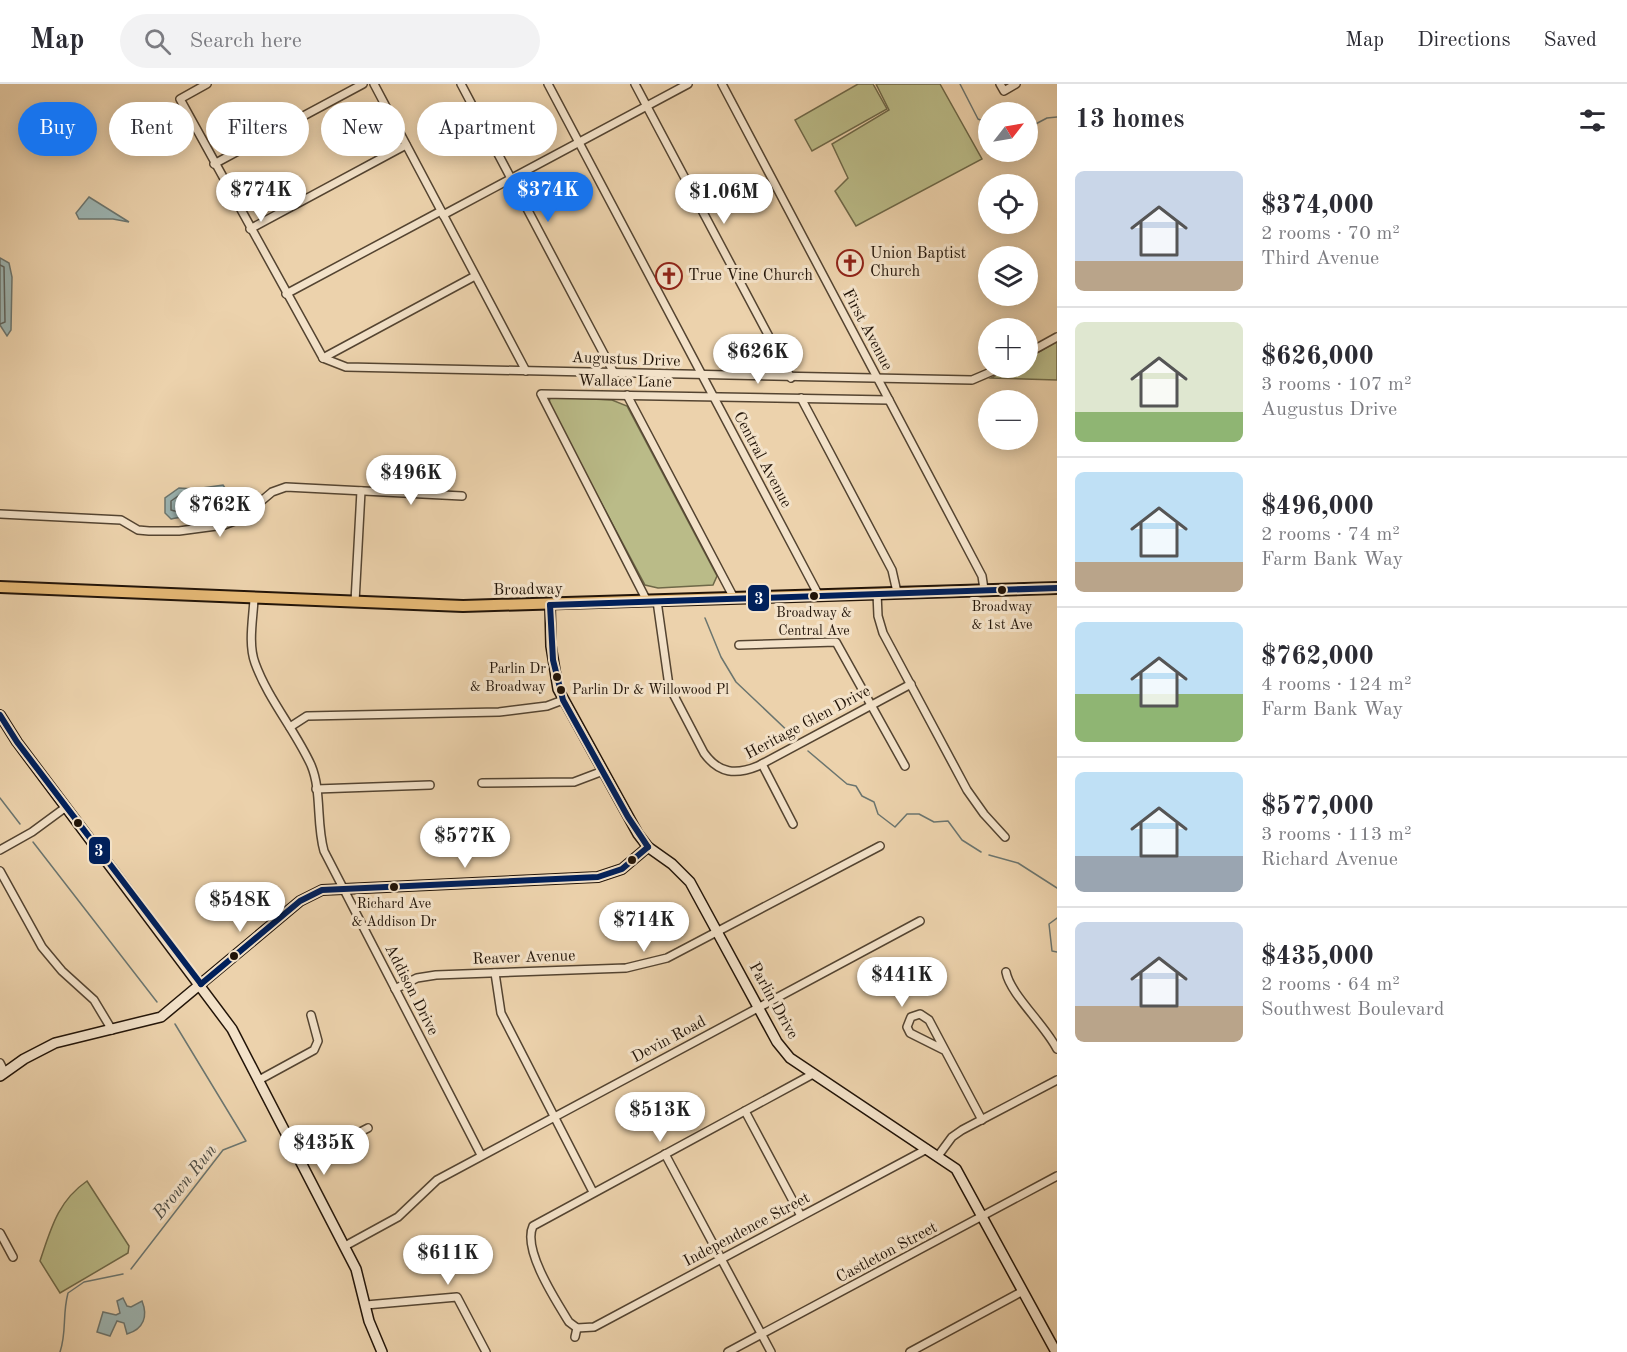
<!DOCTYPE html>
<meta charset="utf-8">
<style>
:root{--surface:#fff;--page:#f2f2f3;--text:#2b2b33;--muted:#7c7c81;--line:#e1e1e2;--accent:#1a73e8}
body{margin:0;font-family:"Old Standard TT",serif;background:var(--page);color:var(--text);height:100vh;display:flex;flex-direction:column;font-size:22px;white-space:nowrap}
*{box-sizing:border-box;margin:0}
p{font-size:20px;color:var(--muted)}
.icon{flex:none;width:33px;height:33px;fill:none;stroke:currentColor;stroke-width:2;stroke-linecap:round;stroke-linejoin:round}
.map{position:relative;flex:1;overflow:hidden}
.drawer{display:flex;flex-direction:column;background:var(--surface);width:570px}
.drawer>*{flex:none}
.guide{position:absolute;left:18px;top:18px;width:570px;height:54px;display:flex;gap:12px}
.needle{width:39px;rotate:59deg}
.fabs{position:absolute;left:978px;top:18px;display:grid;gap:12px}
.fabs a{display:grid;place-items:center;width:60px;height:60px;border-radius:50%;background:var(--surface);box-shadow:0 3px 15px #0003;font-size:30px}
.price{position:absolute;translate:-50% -51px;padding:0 14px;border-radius:21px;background:#fff;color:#222;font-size:20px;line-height:39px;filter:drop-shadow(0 2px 3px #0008)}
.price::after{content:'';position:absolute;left:50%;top:36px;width:18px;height:14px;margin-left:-9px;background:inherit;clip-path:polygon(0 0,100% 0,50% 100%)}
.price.on{background:var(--accent);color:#fff}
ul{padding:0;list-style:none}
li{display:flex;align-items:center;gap:18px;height:150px;padding:0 18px}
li+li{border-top:2px solid var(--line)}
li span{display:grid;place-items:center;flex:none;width:168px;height:120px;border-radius:9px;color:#555}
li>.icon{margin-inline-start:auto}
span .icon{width:72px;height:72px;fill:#fffc;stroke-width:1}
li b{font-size:26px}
h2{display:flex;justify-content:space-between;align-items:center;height:72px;padding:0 18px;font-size:26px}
.pill{padding:0 21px;border-radius:27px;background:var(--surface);box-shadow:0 3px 15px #0003;font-size:21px;line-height:54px}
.pill.on{background:var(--accent);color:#fff}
header{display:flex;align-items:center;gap:36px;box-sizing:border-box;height:84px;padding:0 30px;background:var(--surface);border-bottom:2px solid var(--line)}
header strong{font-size:28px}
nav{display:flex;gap:33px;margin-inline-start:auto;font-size:21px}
.search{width:420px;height:54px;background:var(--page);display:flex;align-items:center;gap:15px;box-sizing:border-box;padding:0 21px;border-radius:33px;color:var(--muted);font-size:22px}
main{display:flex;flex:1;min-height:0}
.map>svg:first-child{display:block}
.green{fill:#babb88;stroke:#6e6848;stroke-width:1.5}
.water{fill:#9cb5b3;stroke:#6b756f;stroke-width:1.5}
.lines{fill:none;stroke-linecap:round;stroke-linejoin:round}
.shore{stroke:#5f645e;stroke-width:1.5}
.stream{stroke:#6b756f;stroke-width:1.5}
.street-casing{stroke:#544431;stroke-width:10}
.secondary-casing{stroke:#221408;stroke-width:12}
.primary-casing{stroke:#221408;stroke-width:14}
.street{stroke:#f3e2c9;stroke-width:7}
.secondary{stroke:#f3e2c9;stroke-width:9}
.primary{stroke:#e6b976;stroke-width:10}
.bus-1-casing{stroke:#f3e2c9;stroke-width:10}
.bus-1{stroke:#00205b;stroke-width:6}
.bus-dot{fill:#221408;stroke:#f3e2c9;stroke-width:2}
.labels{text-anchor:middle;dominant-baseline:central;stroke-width:6;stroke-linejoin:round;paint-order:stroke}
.bus-label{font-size:14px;fill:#221408;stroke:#f3e2c9}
.poi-label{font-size:16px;fill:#221408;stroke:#f3e2c9;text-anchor:start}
.street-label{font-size:16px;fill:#221408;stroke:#f3e2c9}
.water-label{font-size:18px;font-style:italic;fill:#4d4c44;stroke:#f3e2c9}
.line-badge{stroke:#f3e2c9;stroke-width:2}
.badge-label{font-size:16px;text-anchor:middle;font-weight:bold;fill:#fff}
</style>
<header>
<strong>Map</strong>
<div class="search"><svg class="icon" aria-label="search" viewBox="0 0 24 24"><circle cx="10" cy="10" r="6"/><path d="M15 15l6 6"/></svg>Search here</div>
<nav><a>Map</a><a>Directions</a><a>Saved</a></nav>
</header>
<main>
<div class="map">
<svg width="1057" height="1268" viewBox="0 0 1057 1268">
<rect width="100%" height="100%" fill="#ecd2ac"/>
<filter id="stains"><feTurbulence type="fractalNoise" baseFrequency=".00333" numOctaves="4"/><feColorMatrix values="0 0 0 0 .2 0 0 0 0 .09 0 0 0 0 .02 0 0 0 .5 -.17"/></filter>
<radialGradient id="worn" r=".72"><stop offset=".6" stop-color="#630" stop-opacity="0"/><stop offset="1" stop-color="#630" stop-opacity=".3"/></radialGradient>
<g class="green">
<path d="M858 0H873L887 25 812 67 795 36Z"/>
<path d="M876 0H940L982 75 856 142 835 107 848 94 832 60 889 26Z"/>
<path d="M1057 258V296L991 294 1010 284H1028V274Z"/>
<path d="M550 313 612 316 627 322 717 492 713 501 658 504 645 501 549 321Z"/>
<path d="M87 1097 129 1162 128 1169 60 1209 40 1177C51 1144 58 1117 87 1097Z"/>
</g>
<g class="water">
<path d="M89 113 129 138 113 135H79L76 129Z"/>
<path d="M0 174 9 179 12 193 11 246 7 252 0 241Z"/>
<path d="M223 401 234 417C223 438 191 430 171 435L165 429V414L179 404 195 405Z"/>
<path d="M123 1214 127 1222 131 1223 142 1217C148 1232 144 1245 127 1250L124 1239 117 1237 110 1252 97 1248 103 1228 116 1231 120 1229 117 1217Z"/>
</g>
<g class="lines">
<g class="shore">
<path d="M0 181 4 183 5 238 0 240"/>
<path d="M221 407 227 416C220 426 182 430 171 426V417L181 410 195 411Z"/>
</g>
<g class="stream">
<path d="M960 0 978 35 988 39"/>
<path d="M1028 44 1047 34 1057 33"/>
<path d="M705 534 721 573 736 598 794 653"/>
<path d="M808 667 847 700 856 702 862 712 874 718 878 730 895 743 907 730H919L934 738 948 737 962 756 981 768"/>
<path d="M0 714 20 740"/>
<path d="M33 758 157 918"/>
<path d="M989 771 1018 779 1057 804"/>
<path d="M1057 834 1049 840 1052 867 1057 868"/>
<path d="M131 1185 223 1066 246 1057 175 940"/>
<path d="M60 1268C67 1247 62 1232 68 1209L84 1198 123 1190"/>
</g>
<defs>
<g id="street">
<path d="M207 0 180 15 323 274"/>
<path d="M374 0 526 287"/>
<path d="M461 0 614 289"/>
<path d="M548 0 818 510"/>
<path d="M635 0 791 294"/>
<path d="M722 0 982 492 984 505"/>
<path d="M1000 0 1004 7 1016 0"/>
<path d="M214 80 363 0"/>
<path d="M443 131 688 0"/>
<path d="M250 145 406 61"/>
<path d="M286 210 441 127"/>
<path d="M1028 269 1057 253"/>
<path d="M323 274 346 283 972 296 1000 284"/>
<path d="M323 274 475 192"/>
<path d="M627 311 734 514"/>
<path d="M801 314 892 486 897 508"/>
<path d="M0 430 121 436 138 446 149 447H179L224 441 240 435 272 408 286 403 462 412"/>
<path d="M877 509 878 532 883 549 967 706 984 730 1005 753"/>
<path d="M254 515C253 535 248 560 255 579 268 615 295 646 311 681 322 707 316 739 324 767L481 1071"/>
<path d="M647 517 541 310 889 316"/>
<path d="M657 517 669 602 704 669C719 690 736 691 758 682L911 600"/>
<path d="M355 518 361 407"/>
<path d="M739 561 836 558 905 682"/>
<path d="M290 643 307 632 499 628 547 622 563 616"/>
<path d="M762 680 793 740"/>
<path d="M482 699 574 698 603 687"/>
<path d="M316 705 430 701"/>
<path d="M0 766 32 748 66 723"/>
<path d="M0 787 42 863 62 887 94 916 112 946"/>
<path d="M1006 888C1010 910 1045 941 1057 965"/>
<path d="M495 889 501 929 593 1108"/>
<path d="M395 905 417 894 436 891 626 884 667 874 880 762"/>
<path d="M944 966 910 949 907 943 911 933 920 930 929 936 982 1036"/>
<path d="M0 979 5 989"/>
<path d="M813 990 533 1142C522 1165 556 1217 569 1238L577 1244 594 1243 927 1065"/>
<path d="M259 996 314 966 318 957 311 931"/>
<path d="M745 1027 801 1132"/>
<path d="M665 1070 771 1268"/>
<path d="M938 1072 952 1053 962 1046 1057 996"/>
<path d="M302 1078 368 1044"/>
<path d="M0 1149 13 1173"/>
<path d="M345 1162 398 1133 437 1096 920 837"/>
<path d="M366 1221 457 1213 486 1268"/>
<path d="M575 1253 577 1244"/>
<path d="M728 1268 1057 1092"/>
<path d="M910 1268 1023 1207"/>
</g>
<g id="secondary">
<path d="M550 521 551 562 558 605 638 750 648 763 672 780 690 798 777 958 790 974 956 1085 1056 1268"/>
<path d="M0 631 17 658 232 945 356 1185 369 1237 382 1268"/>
<path d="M0 992 24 975 55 959 161 933 300 817 322 806 598 793 622 785 648 763"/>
</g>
<path id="primary" d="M0 503 463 522 1057 504"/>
</defs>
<use href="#street" class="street-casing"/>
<use href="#secondary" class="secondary-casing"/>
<use href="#primary" class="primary-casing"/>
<use href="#street" class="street"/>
<use href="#secondary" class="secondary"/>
<use href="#primary" class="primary"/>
<defs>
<g id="bus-1">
<path d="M550 521 1057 504"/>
<path d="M550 521 553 576 563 616 628 733 648 763"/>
<path d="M0 631 17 658 201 900"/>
<path d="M201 900 300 817 322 806 598 793 622 785 648 763"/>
</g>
</defs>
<use href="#bus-1" class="bus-1-casing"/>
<use href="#bus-1" class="bus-1"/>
</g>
<defs>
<symbol id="church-ring" viewBox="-11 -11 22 22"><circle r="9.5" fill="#f3e2c9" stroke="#8f2418" stroke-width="1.5"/><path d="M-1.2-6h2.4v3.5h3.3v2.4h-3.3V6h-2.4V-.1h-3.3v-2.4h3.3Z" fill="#8f2418"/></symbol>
</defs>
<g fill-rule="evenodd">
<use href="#church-ring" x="835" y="164" width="30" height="30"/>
<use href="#church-ring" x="654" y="177" width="30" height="30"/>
</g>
<g class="bus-dot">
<circle cx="1002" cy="506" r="5"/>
<circle cx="814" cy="512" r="5"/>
<circle cx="557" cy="593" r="5"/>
<circle cx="561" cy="606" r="5"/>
<circle cx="78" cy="739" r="5"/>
<circle cx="632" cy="776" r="5"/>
<circle cx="394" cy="803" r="5"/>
<circle cx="234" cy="872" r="5"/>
</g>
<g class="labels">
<g class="bus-label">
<text x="1002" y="523">Broadway<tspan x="1002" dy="18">&amp; 1st Ave</tspan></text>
<text x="814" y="529">Broadway &amp;<tspan x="814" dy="18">Central Ave</tspan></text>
<text x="546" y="585" text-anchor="end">Parlin Dr<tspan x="546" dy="18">&amp; Broadway</tspan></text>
<text x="572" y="606" text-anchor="start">Parlin Dr &amp; Willowood Pl</text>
<text x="394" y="820">Richard Ave<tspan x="394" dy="18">&amp; Addison Dr</tspan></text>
</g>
<g class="poi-label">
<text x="870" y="170">Union Baptist<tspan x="870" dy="18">Church</tspan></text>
<text x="688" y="192">True Vine Church</text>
</g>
<g class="street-label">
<text transform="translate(867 246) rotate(62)">First Avenue</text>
<text transform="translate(626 276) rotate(2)">Augustus Drive</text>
<text transform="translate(625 298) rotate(1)">Wallace Lane</text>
<text transform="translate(762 376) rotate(62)">Central Avenue</text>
<text transform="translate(528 506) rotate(-1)">Broadway</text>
<text transform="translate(808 639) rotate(-28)">Heritage Glen Drive</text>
<text transform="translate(524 874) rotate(-2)">Reaver Avenue</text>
<text transform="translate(411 906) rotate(63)">Addison Drive</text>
<text transform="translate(773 917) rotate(61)">Parlin Drive</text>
<text transform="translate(669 956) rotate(-28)">Devin Road</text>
<text transform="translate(747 1146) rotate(-28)">Independence Street</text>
<text transform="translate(887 1169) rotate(-28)">Castleton Street</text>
</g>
<g class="water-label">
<text transform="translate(185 1098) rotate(-51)">Brown Run</text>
</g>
</g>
<g class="line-badge">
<rect x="747" y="500" width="23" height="28" rx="6" fill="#00205b"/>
<rect x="88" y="752" width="23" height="29" rx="6" fill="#00205b"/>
</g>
<g class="badge-label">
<text x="759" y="520">3</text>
<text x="99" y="772">3</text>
</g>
<rect width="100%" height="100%" filter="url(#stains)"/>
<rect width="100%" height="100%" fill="url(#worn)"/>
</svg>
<div class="fabs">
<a><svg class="needle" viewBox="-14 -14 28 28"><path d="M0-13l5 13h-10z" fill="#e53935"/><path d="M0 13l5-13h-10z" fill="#7c7c81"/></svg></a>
<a><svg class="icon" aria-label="locate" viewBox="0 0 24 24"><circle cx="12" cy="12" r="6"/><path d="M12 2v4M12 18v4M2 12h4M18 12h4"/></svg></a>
<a><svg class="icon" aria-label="layers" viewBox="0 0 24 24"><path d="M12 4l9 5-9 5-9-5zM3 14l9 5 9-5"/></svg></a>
<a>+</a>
<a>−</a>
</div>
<b class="price" style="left:261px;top:139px">$774K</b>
<b class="price on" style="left:548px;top:139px">$374K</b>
<b class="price" style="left:724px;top:141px">$1.06M</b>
<b class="price" style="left:758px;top:301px">$626K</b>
<b class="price" style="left:411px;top:422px">$496K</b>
<b class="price" style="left:220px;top:454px">$762K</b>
<b class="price" style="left:465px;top:785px">$577K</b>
<b class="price" style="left:240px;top:849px">$548K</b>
<b class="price" style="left:644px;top:869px">$714K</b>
<b class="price" style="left:902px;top:924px">$441K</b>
<b class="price" style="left:660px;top:1059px">$513K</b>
<b class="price" style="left:324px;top:1092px">$435K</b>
<b class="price" style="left:448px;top:1202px">$611K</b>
<div class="guide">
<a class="pill on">Buy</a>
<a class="pill">Rent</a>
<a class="pill">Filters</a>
<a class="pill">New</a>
<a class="pill">Apartment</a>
</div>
</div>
<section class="drawer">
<h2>13 homes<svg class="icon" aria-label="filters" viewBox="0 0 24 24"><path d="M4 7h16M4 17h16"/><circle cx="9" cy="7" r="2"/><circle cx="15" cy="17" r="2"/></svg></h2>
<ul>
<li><span style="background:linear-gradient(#c9d6e8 75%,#b9a48a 0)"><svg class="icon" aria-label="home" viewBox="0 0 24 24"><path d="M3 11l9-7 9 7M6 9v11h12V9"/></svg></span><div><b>$374,000</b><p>2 rooms · 70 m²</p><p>Third Avenue</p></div></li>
<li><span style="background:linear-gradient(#dfe7d0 75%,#8fb573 0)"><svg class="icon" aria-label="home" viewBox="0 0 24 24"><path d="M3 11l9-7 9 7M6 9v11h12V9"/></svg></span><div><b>$626,000</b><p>3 rooms · 107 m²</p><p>Augustus Drive</p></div></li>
<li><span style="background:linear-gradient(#bfe0f5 75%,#b9a48a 0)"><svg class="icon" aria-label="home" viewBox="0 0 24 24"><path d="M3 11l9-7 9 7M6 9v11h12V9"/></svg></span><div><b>$496,000</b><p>2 rooms · 74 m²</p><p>Farm Bank Way</p></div></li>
<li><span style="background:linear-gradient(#bfe0f5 60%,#8fb573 0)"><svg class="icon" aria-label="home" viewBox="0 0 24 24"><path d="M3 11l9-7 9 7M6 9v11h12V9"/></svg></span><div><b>$762,000</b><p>4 rooms · 124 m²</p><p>Farm Bank Way</p></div></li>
<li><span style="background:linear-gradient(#bfe0f5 70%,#9aa5b1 0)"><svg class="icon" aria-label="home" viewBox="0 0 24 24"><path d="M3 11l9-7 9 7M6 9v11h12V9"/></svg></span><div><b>$577,000</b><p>3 rooms · 113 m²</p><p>Richard Avenue</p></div></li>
<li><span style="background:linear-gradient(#c9d6e8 70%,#b9a48a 0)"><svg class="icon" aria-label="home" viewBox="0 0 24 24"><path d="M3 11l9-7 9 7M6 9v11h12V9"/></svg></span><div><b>$435,000</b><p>2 rooms · 64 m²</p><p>Southwest Boulevard</p></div></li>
</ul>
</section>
</main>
